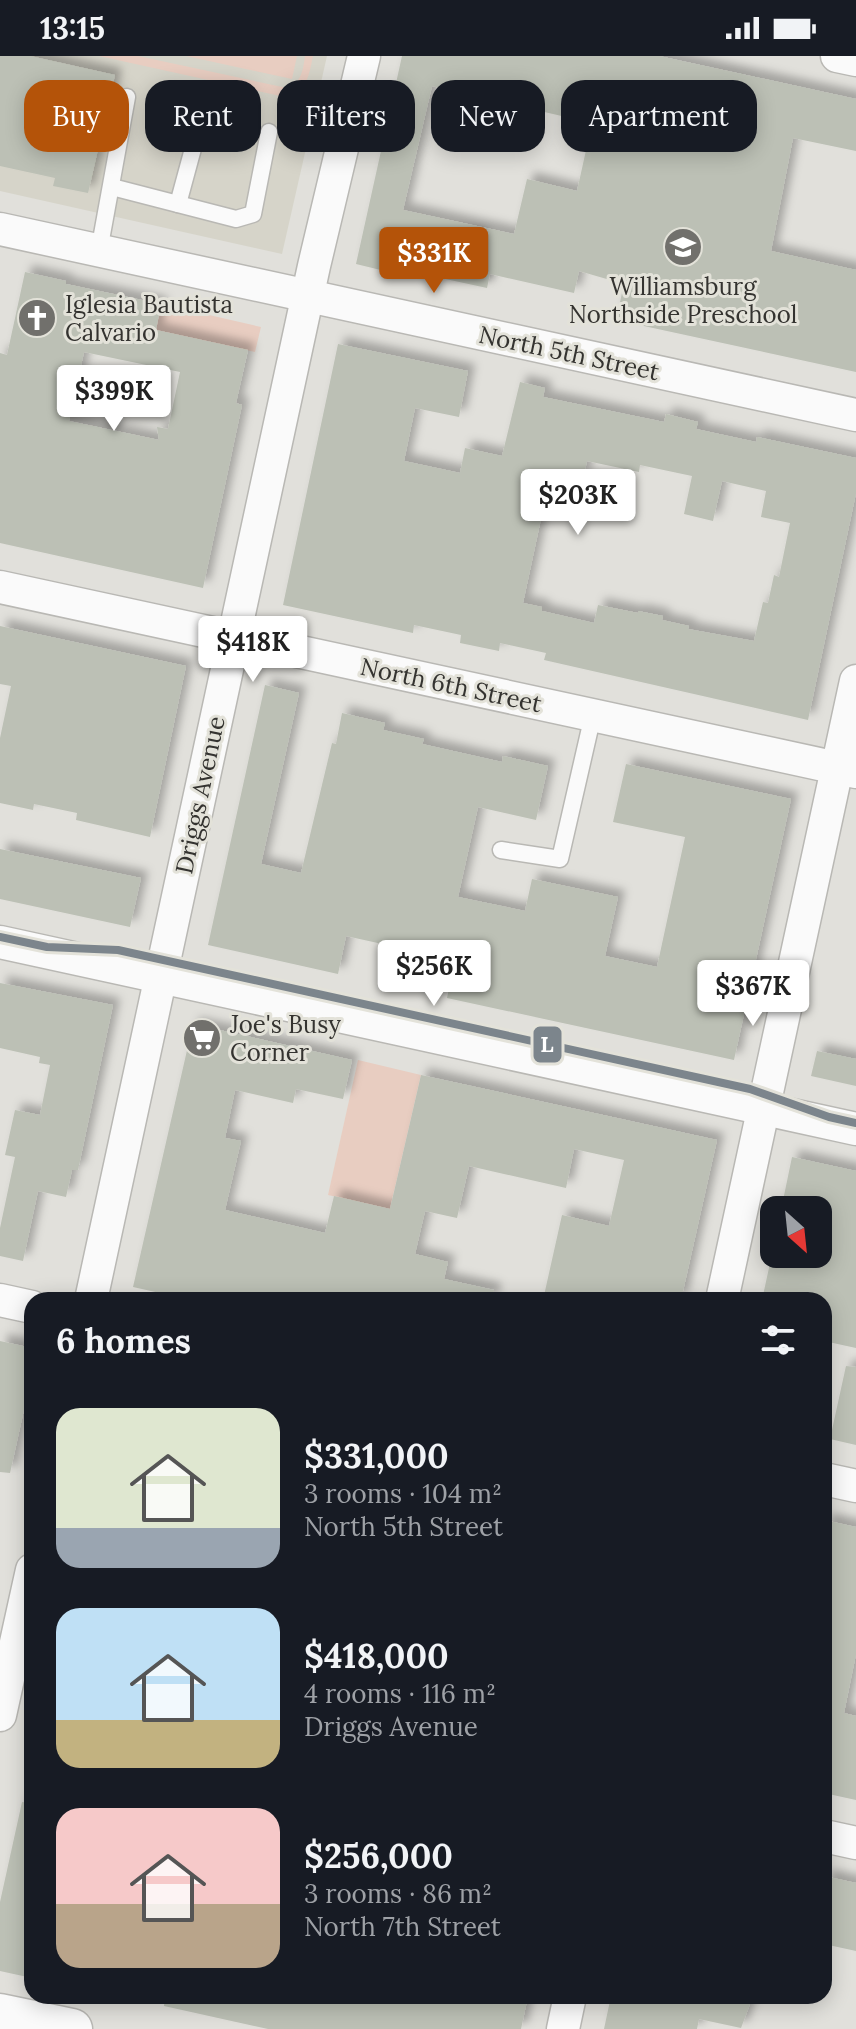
<!DOCTYPE html>
<meta charset="utf-8">
<style>
:root{--surface:#171b24;--page:#20242c;--text:#f1f3f6;--muted:#9ea1a6;--accent:#b45309}
body{margin:0;font-family:Lora,serif;background:var(--page);color:var(--text);height:100vh;display:flex;flex-direction:column;font-size:30px;white-space:nowrap}
*{box-sizing:border-box;margin:0}
p{font-size:26px;color:var(--muted)}
.icon{flex:none;width:44px;height:44px;fill:none;stroke:currentColor;stroke-width:2;stroke-linecap:round;stroke-linejoin:round}
.map{position:relative;flex:1;overflow:hidden}
.drawer{position:absolute;left:24px;top:1236px;width:808px;height:712px;display:flex;flex-direction:column;background:var(--surface);border-radius:24px;box-shadow:0 4px 20px #0003}
.drawer>*{flex:none}
.guide{position:absolute;left:24px;top:24px;width:808px;height:72px;display:flex;gap:16px}
.needle{width:52px;rotate:153deg}
.tools{position:absolute;left:760px;top:1140px;display:grid;gap:16px}
.tools a{display:grid;place-items:center;width:72px;height:72px;border-radius:16px;background:var(--surface);box-shadow:0 4px 20px #0003;font-size:40px}
.price{position:absolute;translate:-50% -68px;padding:0 18px;border-radius:8px;background:#fff;color:#222;font-size:26px;line-height:52px;filter:drop-shadow(0 2px 4px #0008)}
.price::after{content:'';position:absolute;left:50%;top:48px;width:24px;height:18px;margin-left:-12px;background:inherit;clip-path:polygon(0 0,100% 0,50% 100%)}
.price.on{background:var(--accent);color:#fff}
ul{padding:0;list-style:none}
li{display:flex;align-items:center;gap:24px;height:200px;padding:0 32px}
li span{display:grid;place-items:center;flex:none;width:224px;height:160px;border-radius:24px;color:#555}
li>.icon{margin-inline-start:auto}
span .icon{width:96px;height:96px;fill:#fffc;stroke-width:1}
li b{font-size:34px}
h2{display:flex;justify-content:space-between;align-items:center;height:96px;padding:0 32px;font-size:34px}
.chip{padding:0 28px;border-radius:24px;background:var(--surface);box-shadow:0 4px 20px #0003;font-size:28px;line-height:72px}
.chip.on{background:var(--accent);color:#fff}
.status{display:flex;justify-content:space-between;align-items:center;height:56px;padding:0 40px;background:var(--surface);direction:ltr}
.status svg{height:22px;fill:currentColor}
.map>svg:first-child{display:block}
.built{fill:#d6d4c9}
.green{fill:#e8cdc1}
.building{fill:#bcc0b5;fill-rule:evenodd;filter:url(#shadow)}
.lines{fill:none;stroke-linecap:round;stroke-linejoin:round}
.service-casing{stroke:#b9b8b4;stroke-width:19}
.minor-casing{stroke:#b9b8b4;stroke-width:35}
.tertiary-casing{stroke:#b9b8b4;stroke-width:43}
.service{stroke:#fafafa;stroke-width:16}
.minor{stroke:#fafafa;stroke-width:32}
.tertiary{stroke:#fafafa;stroke-width:40}
.metro-1-casing{stroke:#e3e2d9;stroke-width:14}
.metro-1{stroke:#7c858c;stroke-width:8}
.labels{text-anchor:middle;dominant-baseline:central;stroke-width:6;stroke-linejoin:round;paint-order:stroke}
.poi-label{font-size:24px;fill:#343330;stroke:#e3e2d9;text-anchor:start}
.street-label{font-size:24px;fill:#343330;stroke:#e3e2d9}
.line-badge{stroke:#e3e2d9;stroke-width:3}
.badge-label{font-size:22px;text-anchor:middle;font-weight:bold;fill:#fff}
</style>
<div class="status"><b>13:15</b><svg viewBox="0 0 49 12"><path d="M0 12V9h3v3zM5 12V6h3v6zM10 12V3h3v9zM15 12V0h3v12zM26 1h20v11H26zM47 4h2v5h-2z"/></svg></div>
<div class="map">
<svg width="856" height="1973" viewBox="0 0 856 1973">
<defs>
<filter id="shadow"><feDropShadow dx="7" dy="-7" stdDeviation="4" flood-color="#0004"/></filter>
</defs>
<rect width="100%" height="100%" fill="#e1e0db"/>
<path class="built" d="M0 0H327L282 198 0 135Z"/>
<g class="green">
<path d="M99 0H138L287 32C302 27 303 13 305 0H313C309 19 307 37 285 41Z"/>
<path d="M186 0H297L292 23Z"/>
<path d="M161 248 261 271 255 296 156 274Z"/>
<path d="M358 1004 421 1019 390 1153 328 1139Z"/>
</g>
<g class="building">
<path d="M0 0H30L115 19 88 137 53 130 55 122 0 110Z"/>
<path d="M402 0H659L856 43V95L793 82 771 195 856 214V316L616 264 624 228 579 215 574 237 490 218 487 232 390 211 389 216 356 208ZM432 30 592 67 577 135 527 123 514 178 403 154Z"/>
<path d="M25 216 66 225V228L161 248 156 274 248 294 236 347 242 349 203 532 0 487V297L7 299ZM84 296 180 316 168 373 157 371 159 384 69 365Z"/>
<path d="M338 288 468 315 459 361 415 352 404 405 460 417 465 392 502 400 520 326 545 332 543 341 664 366 666 358 698 366 696 373 756 386 757 381 856 402V437L808 664 544 604 546 597 500 587 499 595 460 587 461 579 414 569 413 577 283 549ZM587 405 639 416 640 409 692 420 684 458 713 465 722 425 766 435 761 461 790 467 779 521 774 519 768 547 763 546 754 585 688 573 689 570 662 564 663 560 638 555V557L598 549 594 567 542 555V551L523 547 551 416 583 423Z"/>
<path d="M0 570 186 610 150 781 76 764 77 757 34 748 33 754 0 747V682L11 630 0 628Z"/>
<path d="M265 629 299 637 261 808 301 817 332 687 336 688 342 657 385 667 383 674 424 683 422 688 502 706 503 700 548 710 536 764 478 751 458 841 525 855 532 823 618 841 605 900 657 911 685 781 613 766 626 708 791 743 734 1004 447 942 455 904 346 880 338 918 208 889Z"/>
<path d="M0 793 141 822 130 871 0 843Z"/>
<path d="M0 927 113 949 78 1114H72L66 1141 38 1135 23 1205 0 1200V1172L15 1101 5 1099 15 1054 40 1059 50 1009 39 1007 40 1001 0 992Z"/>
<path d="M193 968 352 1004 343 1043 296 1033 293 1047 235 1034 225 1082 241 1085 225 1154 325 1177 334 1140 390 1153 421 1019 717 1084 681 1244H543L562 1159 609 1170 624 1104 574 1093 566 1132 469 1110 457 1162 425 1155 415 1198 448 1206 444 1223 494 1234 493 1244H191L133 1231Z"/>
<path d="M817 995 856 1003V1030L811 1020Z"/>
<path d="M792 1101 856 1115V1292L824 1285V1244H762L772 1198H818V1154H781Z"/>
<path d="M0 1285 32 1292V1317L10 1417 0 1416Z"/>
<path d="M846 1310 856 1311V1389L830 1383Z"/>
<path d="M824 1464 856 1471V1598L844 1657 856 1660V1744L824 1737Z"/>
<path d="M22 1746 32 1747V1922L0 1915V1846Z"/>
<path d="M824 1820 856 1827V1895L824 1888Z"/>
<path d="M165 1940H528L521 1973H268L164 1950Z"/>
<path d="M611 1940H753L741 1972 699 1963 697 1973H604Z"/>
</g>
<g class="lines">
<defs>
<g id="service">
<path d="M112 131 236 163 253 158 269 76"/>
<path d="M178 148 204 52"/>
<path d="M99 195 127 41"/>
<path d="M501 794 560 803 593 659"/>
</g>
<g id="minor">
<path d="M837 0 856 4"/>
<path d="M0 173 856 359"/>
<path d="M0 531 856 716"/>
<path d="M0 886 856 1073"/>
<path d="M0 1244 32 1251"/>
<path d="M91 1244 314 210 364 0"/>
<path d="M722 1244 856 625"/>
<path d="M824 1423 856 1430"/>
<path d="M0 1659 32 1514"/>
<path d="M824 1780 856 1787"/>
<path d="M563 1973 570 1940"/>
</g>
<path id="tertiary" d="M0 1958 72 1973"/>
</defs>
<use href="#service" class="service-casing"/>
<use href="#minor" class="minor-casing"/>
<use href="#tertiary" class="tertiary-casing"/>
<use href="#service" class="service"/>
<use href="#minor" class="minor"/>
<use href="#tertiary" class="tertiary"/>
<defs>
<path id="metro-1" d="M0 881 47 891 118 894 750 1033 829 1061 856 1067"/>
</defs>
<use href="#metro-1" class="metro-1-casing"/>
<use href="#metro-1" class="metro-1"/>
</g>
<defs>
<symbol id="school-disc" viewBox="-11 -11 22 22"><circle r="9.5" fill="#71706c" stroke="#e3e2d9"/><path d="M0-5L7-2L0 1L-7-2ZM-4 1L0 2.5L4 1V4Q0 6-4 4Z" fill="#fff"/></symbol>
<symbol id="church-disc" viewBox="-11 -11 22 22"><circle r="9.5" fill="#71706c" stroke="#e3e2d9"/><path d="M-1.2-6h2.4v3.5h3.3v2.4h-3.3V6h-2.4V-.1h-3.3v-2.4h3.3Z" fill="#fff"/></symbol>
<symbol id="supermarket-disc" viewBox="-11 -11 22 22"><circle r="9.5" fill="#71706c" stroke="#e3e2d9"/><path d="M-6-5.5h2.5l.6 2H6L4.5 2H-2.5L-4.4-4H-6ZM-1.5 3.2a1.3 1.3 0 1 0 .1 0ZM3 3.2a1.3 1.3 0 1 0 .1 0Z" fill="#fff"/></symbol>
</defs>
<g fill-rule="evenodd">
<use href="#school-disc" x="661" y="169" width="44" height="44"/>
<use href="#church-disc" x="15" y="240" width="44" height="44"/>
<use href="#supermarket-disc" x="180" y="960" width="44" height="44"/>
</g>
<g class="labels">
<g class="poi-label">
<text x="683" y="230" text-anchor="middle">Williamsburg<tspan x="683" dy="28">Northside Preschool</tspan></text>
<text x="65" y="248">Iglesia Bautista<tspan x="65" dy="28">Calvario</tspan></text>
<text x="230" y="968">Joe's Busy<tspan x="230" dy="28">Corner</tspan></text>
</g>
<g class="street-label">
<text transform="translate(569 297) rotate(12)">North 5th Street</text>
<text transform="translate(451 629) rotate(12)">North 6th Street</text>
<text transform="translate(200 739) rotate(-78)">Driggs Avenue</text>
</g>
</g>
<rect class="line-badge" x="532" y="969" width="31" height="39" rx="8" fill="#7c858c"/>
<g class="badge-label">
<text x="547" y="996">L</text>
</g>
</svg>
<div class="tools">
<a><svg class="needle" viewBox="-14 -14 28 28"><path d="M0-13l5 13h-10z" fill="#e53935"/><path d="M0 13l5-13h-10z" fill="#9ea1a6"/></svg></a>
</div>
<b class="price on" style="left:434px;top:239px">$331K</b>
<b class="price" style="left:114px;top:377px">$399K</b>
<b class="price" style="left:578px;top:481px">$203K</b>
<b class="price" style="left:253px;top:628px">$418K</b>
<b class="price" style="left:434px;top:952px">$256K</b>
<b class="price" style="left:753px;top:972px">$367K</b>
<div class="guide">
<a class="chip on">Buy</a>
<a class="chip">Rent</a>
<a class="chip">Filters</a>
<a class="chip">New</a>
<a class="chip">Apartment</a>
</div>
<section class="drawer">
<h2>6 homes<svg class="icon" aria-label="filters" viewBox="0 0 24 24"><path d="M4 7h16M4 17h16"/><circle cx="9" cy="7" r="2"/><circle cx="15" cy="17" r="2"/></svg></h2>
<ul>
<li><span style="background:linear-gradient(#dfe7d0 75%,#9aa5b1 0)"><svg class="icon" aria-label="home" viewBox="0 0 24 24"><path d="M3 11l9-7 9 7M6 9v11h12V9"/></svg></span><div><b>$331,000</b><p>3 rooms · 104 m²</p><p>North 5th Street</p></div></li>
<li><span style="background:linear-gradient(#bfe0f5 70%,#c2b280 0)"><svg class="icon" aria-label="home" viewBox="0 0 24 24"><path d="M3 11l9-7 9 7M6 9v11h12V9"/></svg></span><div><b>$418,000</b><p>4 rooms · 116 m²</p><p>Driggs Avenue</p></div></li>
<li><span style="background:linear-gradient(#f6c9c9 60%,#b9a48a 0)"><svg class="icon" aria-label="home" viewBox="0 0 24 24"><path d="M3 11l9-7 9 7M6 9v11h12V9"/></svg></span><div><b>$256,000</b><p>3 rooms · 86 m²</p><p>North 7th Street</p></div></li>
</ul>
</section>
</div>
